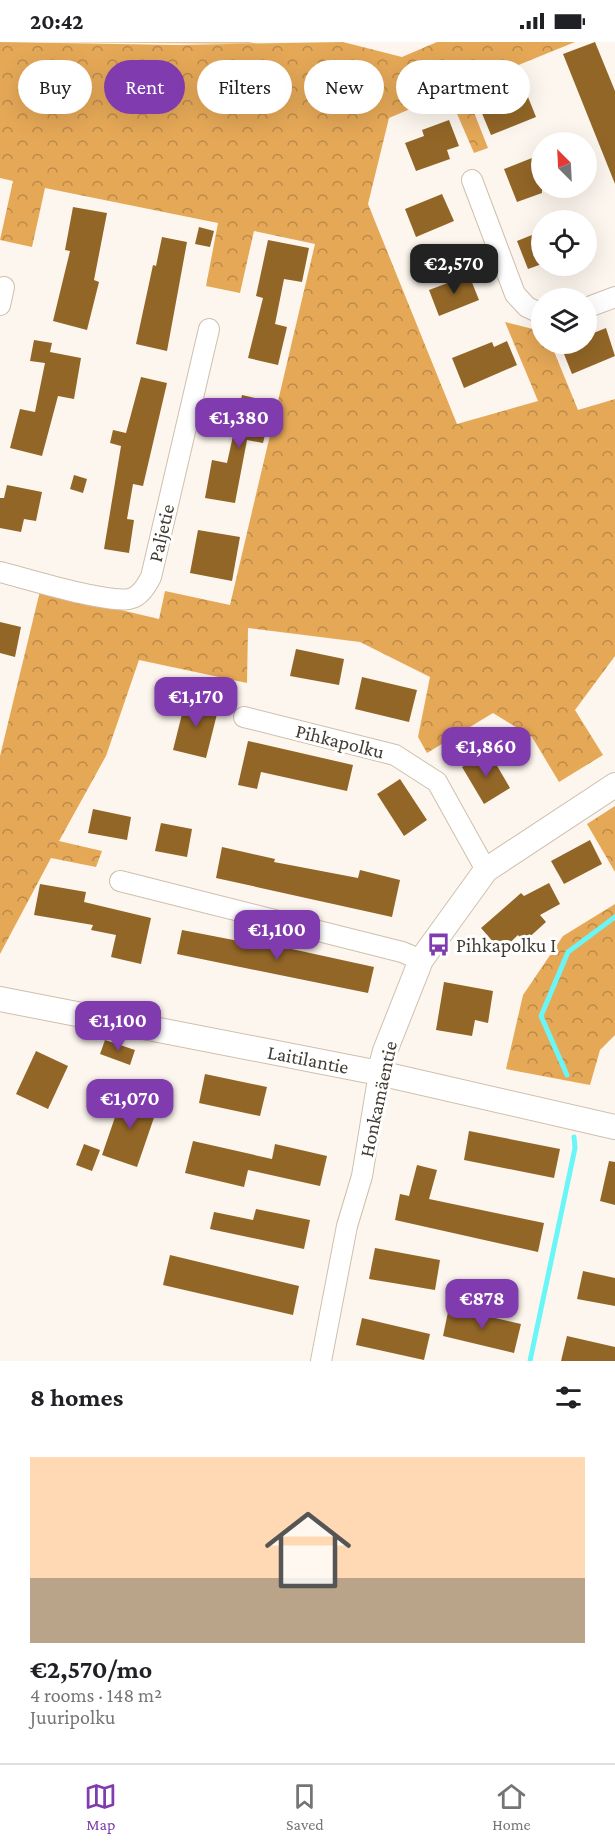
<!DOCTYPE html>
<meta charset="utf-8">
<style>
:root{--surface:#fff;--page:#f2f2f2;--text:#202124;--muted:#757577;--line:#e0e0e0;--accent:#803bae}
body{margin:0;font-family:"Crimson Pro",serif;background:var(--page);color:var(--text);height:100vh;display:flex;flex-direction:column;font-size:22px;white-space:nowrap}
*{box-sizing:border-box;margin:0}
p{font-size:20px;color:var(--muted)}
.icon{flex:none;width:33px;height:33px;fill:none;stroke:currentColor;stroke-width:2;stroke-linecap:round;stroke-linejoin:round}
.map{position:relative;height:1319px;overflow:hidden}
.sheet{display:flex;flex-direction:column;background:var(--surface);flex:1}
.sheet>*{flex:none}
.top-card{position:absolute;left:18px;top:18px;width:579px;height:54px;display:flex;gap:12px}
.needle{width:39px;rotate:336deg}
.controls{position:absolute;left:531px;top:90px;display:grid;gap:12px}
.controls a{display:grid;place-items:center;width:66px;height:66px;border-radius:50%;background:var(--surface);box-shadow:0 6px 24px #0002;font-size:30px}
.price{position:absolute;translate:-50% -51px;padding:0 14px;border-radius:12px;background:var(--accent);color:#fff;font-size:20px;line-height:39px;filter:drop-shadow(0 2px 3px #0008)}
.price::after{content:'';position:absolute;left:50%;top:36px;width:18px;height:14px;margin-left:-9px;background:inherit;clip-path:polygon(0 0,100% 0,50% 100%)}
.price.active{background:#222;color:#fff}
ul{padding:0;list-style:none}
li{display:grid;align-content:center;gap:12px;height:318px;padding:0 30px}
li+li{border-top:2px solid var(--line)}
li span{display:grid;place-items:center;height:186px;border-radius:0px;color:#555}
li>.icon{margin-inline-start:auto}
span .icon{width:108px;height:108px;fill:#fffc;stroke-width:1}
li b{font-size:26px}
h2{display:flex;justify-content:space-between;align-items:center;height:72px;padding:0 30px;font-size:26px}
.pill{padding:0 21px;border-radius:27px;background:var(--surface);box-shadow:0 6px 24px #0002;font-size:21px;line-height:54px}
.pill.active{background:var(--accent);color:#fff}
.status{display:flex;justify-content:space-between;align-items:center;height:42px;padding:0 30px;background:var(--surface);direction:ltr}
.status svg{height:16px;fill:currentColor}
.tab-bar{display:flex;justify-content:space-around;align-items:center;height:84px;border-top:2px solid var(--line);background:var(--surface);font-size:16px;color:var(--muted)}
.tab-bar a{display:grid;justify-items:center;gap:3px}
.tab-bar .active{color:var(--accent)}
.map>svg:first-child{display:block}
.green{fill:#e6bf90}
.forest{fill:url(#forest-crowns)}
.lines{fill:none;stroke-linecap:round;stroke-linejoin:round}
.stream{stroke:#6af6f7;stroke-width:5}
.building{fill:#926627}
.minor-casing{stroke:#cfbfab;stroke-width:22}
.tertiary-casing{stroke:#cfbfab;stroke-width:26}
.minor{stroke:#fff;stroke-width:20}
.tertiary{stroke:#fff;stroke-width:24}
.labels{text-anchor:middle;dominant-baseline:central;stroke-width:6;stroke-linejoin:round;paint-order:stroke}
.street-label{font-size:20px;fill:#423c34;stroke:#fff}
.poi-label{font-size:20px;fill:#423c34;stroke:#fff;text-anchor:start}
</style>
<div class="status"><b>20:42</b><svg viewBox="0 0 49 12"><path d="M0 12V9h3v3zM5 12V6h3v6zM10 12V3h3v9zM15 12V0h3v12zM26 1h20v11H26zM47 4h2v5h-2z"/></svg></div>
<div class="map">
<svg width="615" height="1319" viewBox="0 0 615 1319">
<defs>
<pattern id="forest-crowns" width="20" height="18" patternUnits="userSpaceOnUse" patternTransform="scale(1.5)"><rect width="20" height="18" fill="#e5a857"/><path d="M2 6a3 3 0 1 1 6 0M12 15a3 3 0 1 1 6 0" fill="none" stroke="#bb8a49"/></pattern>
</defs>
<rect width="100%" height="100%" fill="#fdf6ee"/>
<path class="green" d="M38 0H249L258 2Z"/>
<g class="forest">
<path d="M0 0 177 3 343 0 402 15 437 0H575L464 45 488 106 474 111 448 51 389 76 368 162 457 382 538 359 505 280 541 289 542 302H551L578 368 615 357V614L575 668 603 713 559 740 532 695 493 671 427 711 418 695 430 635 360 600 248 586 247 641 139 618 106 714 59 799 102 809 96 825 51 816 0 912V714L40 549 159 577 165 549 230 563 315 202 254 189 240 251 206 244 218 181 45 146 32 205 0 198 13 139 0 136Z"/>
<path d="M615 764V830L587 782Z"/>
<path d="M615 862V993L600 1008 590 1043 506 1027 523 953 563 894Z"/>
</g>
<g class="lines">
<g class="stream">
<path d="M567 1033 541 974 568 910 615 875"/>
<path d="M530 1319 575 1106 574 1095"/>
</g>
</g>
<g class="building">
<path d="M595 0 615 49V142L563 12Z"/>
<path d="M526 50 536 75 491 93 481 69Z"/>
<path d="M449 78 459 104 447 108 450 117 416 129 405 101 424 94 422 88Z"/>
<path d="M542 112V151L517 160 504 127Z"/>
<path d="M442 152 454 179 416 195 405 167Z"/>
<path d="M73 165 107 171 94 238 99 240 87 288 53 279 70 209 65 208Z"/>
<path d="M199 185 214 189 210 205 195 202Z"/>
<path d="M542 189V222L528 227 517 199Z"/>
<path d="M162 195 187 200 167 309 136 302 153 223 156 224Z"/>
<path d="M268 198 309 206 302 240 284 237 275 282 287 285 278 323 248 316 263 256 256 254Z"/>
<path d="M469 233 479 258 439 274 429 248Z"/>
<path d="M606 286 615 314 572 332 560 302H586V294Z"/>
<path d="M34 298 52 301 50 310 81 316 74 357 58 354 42 414 10 406 20 367 35 370 45 321 30 319Z"/>
<path d="M507 299 517 323 464 346 452 316 492 300 494 305Z"/>
<path d="M141 335 167 341 143 444 133 442 127 477 134 478 129 511 104 507 121 404 110 401 113 388 126 391Z"/>
<path d="M242 353 273 360 263 401 247 398 235 461 205 456 212 418 227 421Z"/>
<path d="M74 433 87 437 83 451 70 447Z"/>
<path d="M7 443 42 450 36 479 24 477 21 490 0 486V456H4Z"/>
<path d="M198 488 240 495 232 539 190 531Z"/>
<path d="M0 580 21 585 15 615 0 611Z"/>
<path d="M296 607 344 617 339 643 290 634Z"/>
<path d="M362 635 417 648 409 680 355 667Z"/>
<path d="M186 656 219 664 206 716 173 708Z"/>
<path d="M248 699 353 723 347 749 261 730 257 747 238 743Z"/>
<path d="M489 710 510 746 484 762 462 725Z"/>
<path d="M400 737 427 778 404 794 377 752Z"/>
<path d="M93 767 131 775 127 798 88 791Z"/>
<path d="M161 781 192 787 187 815 155 809Z"/>
<path d="M590 798 602 822 564 842 551 819Z"/>
<path d="M222 805 275 817 274 820 358 836 360 828 400 838 392 875 216 836Z"/>
<path d="M549 841 560 862 540 873 546 880 524 900 518 893 501 909 481 886 521 851 524 854Z"/>
<path d="M40 842 86 850 84 860 151 876 141 922 111 915 116 893 91 888 93 883 34 873Z"/>
<path d="M182 888 249 901 250 898 374 925 368 951 177 912Z"/>
<path d="M444 940 493 949 488 981 475 978 472 994 436 988Z"/>
<path d="M105 998 135 1008 130 1023 100 1012Z"/>
<path d="M36 1009 68 1024 48 1067 16 1052Z"/>
<path d="M205 1032 267 1045 260 1074 199 1061Z"/>
<path d="M123 1052 158 1064 137 1125 102 1113Z"/>
<path d="M469 1089 560 1107 554 1136 464 1118Z"/>
<path d="M193 1099 272 1117 275 1102 327 1114 320 1144 248 1128 244 1145 185 1131Z"/>
<path d="M84 1102 100 1108 92 1129 76 1123Z"/>
<path d="M609 1119 615 1120V1163L600 1159Z"/>
<path d="M417 1123 437 1128 429 1157 544 1181 538 1210 395 1178 400 1152 409 1154Z"/>
<path d="M256 1167 310 1178 304 1207 210 1187 214 1170 253 1178Z"/>
<path d="M375 1206 440 1218 435 1248 369 1237Z"/>
<path d="M170 1213 299 1244 293 1273 163 1243Z"/>
<path d="M583 1229 615 1236V1264L577 1257Z"/>
<path d="M449 1265 521 1282 514 1311 443 1294Z"/>
<path d="M362 1276 430 1292 424 1318 356 1303Z"/>
<path d="M567 1294 615 1305V1319H561Z"/>
</g>
<g class="lines">
<defs>
<g id="minor">
<path d="M472 138 515 252 527 265 542 272"/>
<path d="M0 263 4 245"/>
<path d="M586 266 615 255"/>
<path d="M0 530C28 537 105 561 129 557 140 555 146 544 151 535L209 287"/>
<path d="M244 675 395 713 437 740 486 828"/>
<path d="M120 839 402 910 421 918"/>
<path d="M321 1319 347 1184 362 1134 379 1031"/>
</g>
<g id="tertiary">
<path id="s1" d="M0 957 379 1031 615 1085"/>
<path d="M379 1031 385 1009 421 918 486 828 615 743"/>
</g>
</defs>
<use href="#minor" class="minor-casing"/>
<use href="#tertiary" class="tertiary-casing"/>
<use href="#minor" class="minor"/>
<use href="#tertiary" class="tertiary"/>
</g>
<defs>
<symbol id="bus-bare" viewBox="-9 -9 18 18"><path d="M-5-6H5V4H4V6H2V4H-2V6H-4V4H-5ZM-3.5-4V0h7V-4ZM-3.5 1.2v1.5H-2V1.2ZM2 1.2v1.5H3.5V1.2Z" fill="#803bae" stroke="#fff" stroke-width="2.5" paint-order="stroke"/></symbol>
</defs>
<g fill-rule="evenodd">
<use href="#bus-bare" x="422" y="886" width="33" height="33"/>
</g>
<g class="labels">
<g class="street-label">
<text transform="translate(161 491) rotate(-77)">Paljetie</text>
<text transform="translate(340 699) rotate(14)">Pihkapolku</text>
<text stroke="none"><textPath href="#s1" startOffset="314">Laitilantie</textPath></text>
<text transform="translate(378 1057) rotate(-78)">Honkamäentie</text>
</g>
<g class="poi-label">
<text x="456" y="903">Pihkapolku I</text>
</g>
</g>
</svg>
<div class="controls">
<a><svg class="needle" viewBox="-14 -14 28 28"><path d="M0-13l5 13h-10z" fill="#e53935"/><path d="M0 13l5-13h-10z" fill="#757577"/></svg></a>
<a><svg class="icon" aria-label="locate" viewBox="0 0 24 24"><circle cx="12" cy="12" r="6"/><path d="M12 2v4M12 18v4M2 12h4M18 12h4"/></svg></a>
<a><svg class="icon" aria-label="layers" viewBox="0 0 24 24"><path d="M12 4l9 5-9 5-9-5zM3 14l9 5 9-5"/></svg></a>
</div>
<b class="price active" style="left:454px;top:253px">€2,570</b>
<b class="price" style="left:239px;top:407px">€1,380</b>
<b class="price" style="left:196px;top:686px">€1,170</b>
<b class="price" style="left:486px;top:736px">€1,860</b>
<b class="price" style="left:277px;top:919px">€1,100</b>
<b class="price" style="left:118px;top:1010px">€1,100</b>
<b class="price" style="left:130px;top:1088px">€1,070</b>
<b class="price" style="left:482px;top:1288px">€878</b>
<div class="top-card">
<a class="pill">Buy</a>
<a class="pill active">Rent</a>
<a class="pill">Filters</a>
<a class="pill">New</a>
<a class="pill">Apartment</a>
</div>
</div>
<section class="sheet">
<h2>8 homes<svg class="icon" aria-label="filters" viewBox="0 0 24 24"><path d="M4 7h16M4 17h16"/><circle cx="9" cy="7" r="2"/><circle cx="15" cy="17" r="2"/></svg></h2>
<ul>
<li><span style="background:linear-gradient(#ffd9b3 65%,#b9a48a 0)"><svg class="icon" aria-label="home" viewBox="0 0 24 24"><path d="M3 11l9-7 9 7M6 9v11h12V9"/></svg></span><div><b>€2,570/mo</b><p>4 rooms · 148 m²</p><p>Juuripolku</p></div></li>
</ul>
</section>
<nav class="tab-bar">
<a class="active"><svg class="icon" aria-label="map" viewBox="0 0 24 24"><path d="M3 6l6-2 6 2 6-2v14l-6 2-6-2-6 2zM9 4v14M15 6v14"/></svg>Map</a>
<a><svg class="icon" aria-label="saved" viewBox="0 0 24 24"><path d="M7 4h10v16l-5-4-5 4z"/></svg>Saved</a>
<a><svg class="icon" aria-label="home" viewBox="0 0 24 24"><path d="M3 11l9-7 9 7M6 9v11h12V9"/></svg>Home</a>
</nav>
